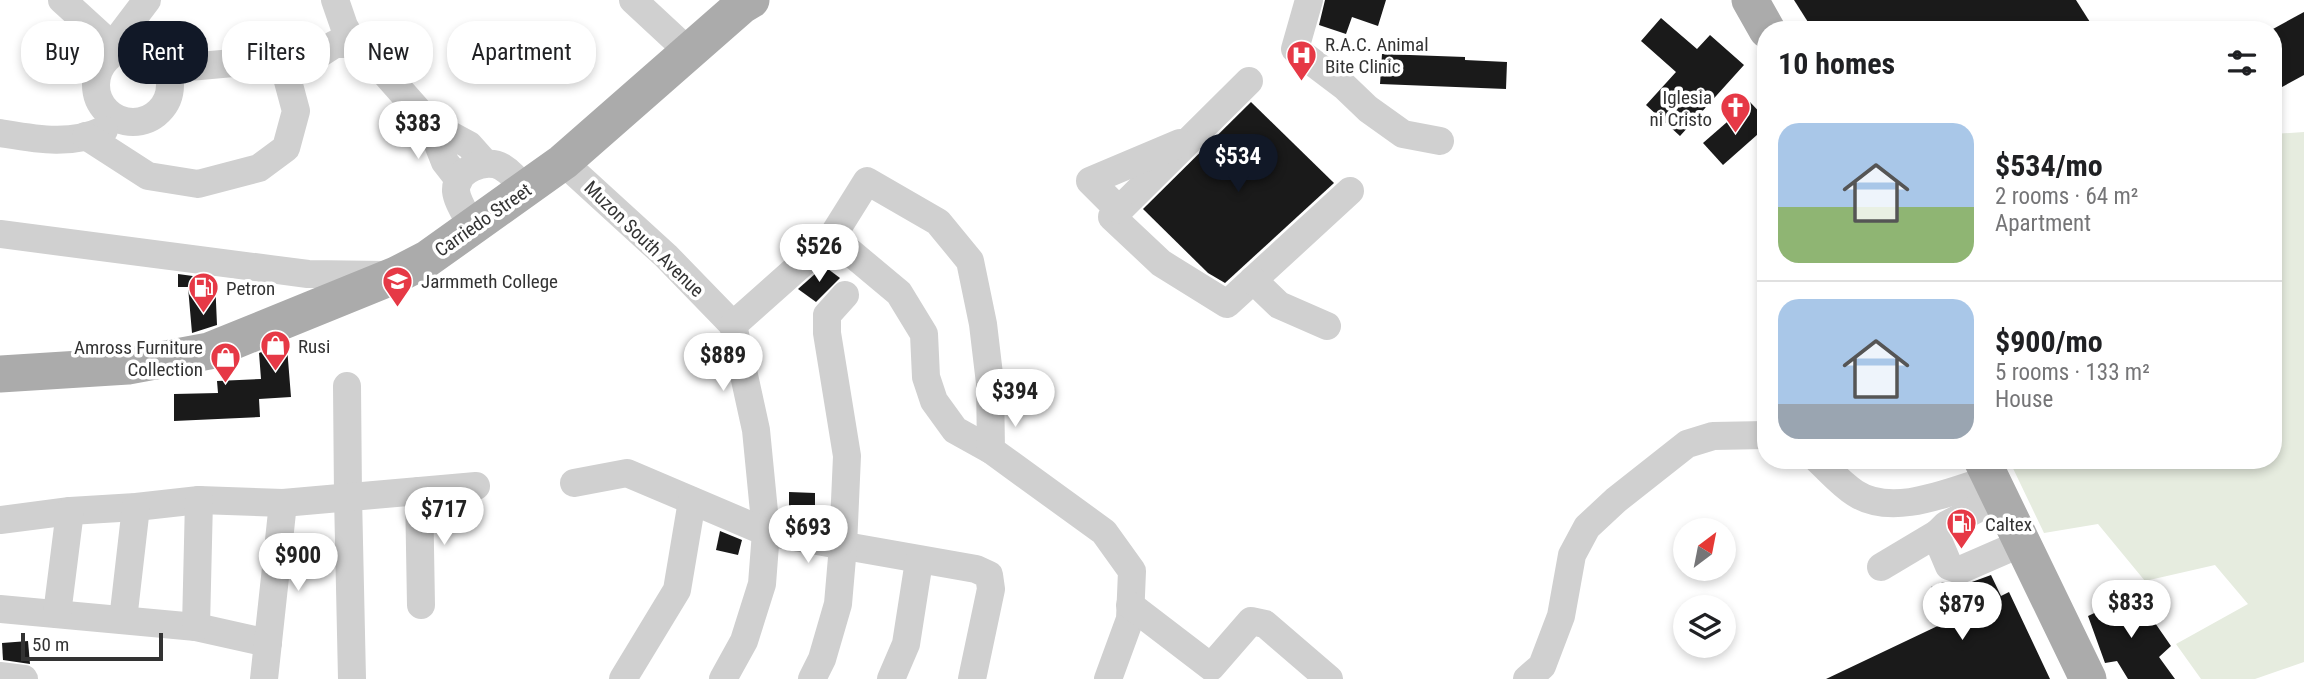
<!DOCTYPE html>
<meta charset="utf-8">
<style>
:root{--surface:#fff;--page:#f6f6f6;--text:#202124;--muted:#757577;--line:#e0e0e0;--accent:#111827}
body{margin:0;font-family:"Roboto Condensed",sans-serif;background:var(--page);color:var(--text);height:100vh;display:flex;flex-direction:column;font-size:26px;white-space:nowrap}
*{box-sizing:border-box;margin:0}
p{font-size:23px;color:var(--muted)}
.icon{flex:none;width:38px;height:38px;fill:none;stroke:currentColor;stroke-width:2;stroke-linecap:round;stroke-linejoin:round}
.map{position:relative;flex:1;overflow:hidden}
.panel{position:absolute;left:1757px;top:21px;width:525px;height:448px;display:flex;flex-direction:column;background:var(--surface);border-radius:28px;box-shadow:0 4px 10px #0003}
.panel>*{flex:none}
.top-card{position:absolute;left:21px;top:21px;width:665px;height:63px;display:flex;gap:14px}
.needle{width:46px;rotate:32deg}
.tools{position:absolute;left:1673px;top:518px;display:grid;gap:14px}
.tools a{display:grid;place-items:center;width:63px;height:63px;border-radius:50%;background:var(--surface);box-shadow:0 4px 10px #0003;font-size:35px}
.scale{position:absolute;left:21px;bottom:18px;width:142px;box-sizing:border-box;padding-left:7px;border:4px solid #333;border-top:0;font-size:19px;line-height:24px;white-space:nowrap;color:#333;-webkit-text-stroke:5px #fff;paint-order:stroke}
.price{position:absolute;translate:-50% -60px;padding:0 16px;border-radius:24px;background:#fff;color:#222;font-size:23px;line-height:46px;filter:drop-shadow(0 2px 4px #0008)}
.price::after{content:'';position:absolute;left:50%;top:42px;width:21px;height:16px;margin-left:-10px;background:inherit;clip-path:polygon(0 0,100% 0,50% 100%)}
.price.current{background:var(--accent);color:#fff}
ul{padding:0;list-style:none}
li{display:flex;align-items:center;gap:21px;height:175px;padding:0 21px}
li+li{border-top:2px solid var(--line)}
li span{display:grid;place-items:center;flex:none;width:196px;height:140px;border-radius:21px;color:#555}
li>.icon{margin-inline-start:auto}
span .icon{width:84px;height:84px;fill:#fffc;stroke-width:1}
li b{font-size:30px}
h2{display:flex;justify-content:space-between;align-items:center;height:84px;padding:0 21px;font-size:30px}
.tag{padding:0 24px;border-radius:28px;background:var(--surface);box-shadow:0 4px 10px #0003;font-size:24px;line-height:63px}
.tag.current{background:var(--accent);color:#fff}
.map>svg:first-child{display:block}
.green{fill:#e6ecdf}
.building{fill:#1a1a1a}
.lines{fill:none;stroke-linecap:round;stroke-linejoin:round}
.minor{stroke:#d0d0d0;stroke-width:28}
.major{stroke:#ababab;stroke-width:37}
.labels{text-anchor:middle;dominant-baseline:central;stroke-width:7;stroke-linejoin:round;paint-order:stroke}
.poi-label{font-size:19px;fill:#333;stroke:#fff;text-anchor:start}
.street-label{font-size:19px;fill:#333;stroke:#fff}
</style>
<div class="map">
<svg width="2304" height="679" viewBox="0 0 2304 679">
<rect width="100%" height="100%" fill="#fff"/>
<path class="green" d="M2304 132V662L2255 679H2201L2176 644 2248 604 2215 565 2145 581 2098 524 2044 533 2009 460H2273V134Z"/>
<g class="building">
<path d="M1325 0H1386L1378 26 1352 17 1346 34 1319 25Z"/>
<path d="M1794 0H2076L2095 30H1813Z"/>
<path d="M2304 12V75L2273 92V29Z"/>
<path d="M1661 18 1697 49 1710 35 1744 65 1680 136 1646 105 1676 72 1641 41Z"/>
<path d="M1382 54 1465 57V60L1507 62 1506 89 1380 84Z"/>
<path d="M1251 102 1334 183 1225 283 1208 273 1143 209Z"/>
<path d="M1750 102 1766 119V127L1723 165 1703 143Z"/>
<path d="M824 266 840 278 816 302 798 289Z"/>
<path d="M178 274 215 279 217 325 192 333 188 287H178Z"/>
<path d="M287 347 291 397 259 399 260 417 174 421V394L218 393 217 381 261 379 259 353 271 348Z"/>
<path d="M789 492 815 493V518L789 517Z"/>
<path d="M720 531 742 540 738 555 716 550Z"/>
<path d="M1991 575 2001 596 2009 592 2050 679H1826L1946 622 1931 587 1943 582 1947 583 1950 590Z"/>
<path d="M2135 594 2171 646 2159 657 2175 679H2128L2117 661 2105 663 2088 616Z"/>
<path d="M28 641 30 664 3 660 2 643Z"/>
</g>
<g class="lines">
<g class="minor">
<path d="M62 0 118 51"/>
<path d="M335 0 344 26 354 44"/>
<path d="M633 0 689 52"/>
<path d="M1309 0 1295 49 1344 86 1368 109 1403 134 1440 141"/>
<path d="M113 45 147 0"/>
<circle cx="133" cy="85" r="37"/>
<path d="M167 69 233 63 285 70 299 67 335 44H354L377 64 430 124 445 162 459 180"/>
<path d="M1249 81 1112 217 1161 263 1227 304 1350 191"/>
<path d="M430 124 469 145 485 163"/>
<path d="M0 133C36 139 70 146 104 130"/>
<path d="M86 136 148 176 198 184 259 168 286 148 296 111 285 70"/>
<path d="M563 162 666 256 733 325 756 430 766 532 762 584 744 641 723 679"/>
<path d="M1119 210 1090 181 1180 143"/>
<path d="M472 227C467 216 457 202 456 191 455 169 487 158 502 167 512 173 519 182 525 191"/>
<path d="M0 234 308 274 387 275"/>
<path d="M832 237 899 293 924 334 926 377 934 401 955 430 991 450"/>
<path d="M1253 280 1279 305 1327 326"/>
<path d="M733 325 832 237 867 181 938 222 970 261 983 324 990 383 991 450 1104 532 1132 571 1130 619 1108 679"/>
<path d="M347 386 348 496 352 679"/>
<path d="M1818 460C1830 471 1841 484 1855 493 1893 518 1951 491 1991 479"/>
<path d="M574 483 627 473 766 532 976 569 989 575 991 589 972 679"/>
<path d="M419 491 421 605"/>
<path d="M2000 497 1946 525 1938 533V540L1949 566 1960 570 2022 543"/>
<path d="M0 520 70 511 136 507 199 500 283 503 476 486"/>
<path d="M1881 567 1938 533"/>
<path d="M1130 605 1211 667 1251 621 1265 624 1329 679"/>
<path d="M0 609 196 627 268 643"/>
<path d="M57 614 70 511"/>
<path d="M123 620 136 507"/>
<path d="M196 627 199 500"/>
<path d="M0 676 24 679"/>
<path d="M264 679 283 503"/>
<path d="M623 679 677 590 692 501"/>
<path d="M812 679 822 659 838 604 843 546 847 456 827 333V315L845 295"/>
<path d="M891 679 906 644 919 561"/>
<path d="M1527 679 1542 666 1561 616 1572 555 1587 527 1616 500 1687 444 1713 436 1766 435"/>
</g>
<g class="major">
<path d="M1750 0 1767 30"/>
<path d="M0 374 128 366 209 351 396 275 427 259 563 162 741 6 751 0"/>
<path d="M1982 460 2088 679"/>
</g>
</g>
<defs>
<symbol id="hospital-pin" viewBox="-11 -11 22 30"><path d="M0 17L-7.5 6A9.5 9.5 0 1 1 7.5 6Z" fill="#e63946" stroke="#fff"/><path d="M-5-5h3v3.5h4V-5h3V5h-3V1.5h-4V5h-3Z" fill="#fff"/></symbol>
<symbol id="church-pin" viewBox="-11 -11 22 30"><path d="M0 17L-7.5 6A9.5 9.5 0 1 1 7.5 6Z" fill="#e63946" stroke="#fff"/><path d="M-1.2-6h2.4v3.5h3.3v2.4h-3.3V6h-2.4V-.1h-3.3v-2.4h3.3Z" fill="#fff"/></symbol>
<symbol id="university-pin" viewBox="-11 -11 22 30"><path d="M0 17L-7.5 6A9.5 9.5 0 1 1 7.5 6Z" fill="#e63946" stroke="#fff"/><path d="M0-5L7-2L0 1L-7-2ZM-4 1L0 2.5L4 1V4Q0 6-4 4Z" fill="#fff"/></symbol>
<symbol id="fuel-pin" viewBox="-11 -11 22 30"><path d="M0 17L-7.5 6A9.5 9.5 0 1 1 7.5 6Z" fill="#e63946" stroke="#fff"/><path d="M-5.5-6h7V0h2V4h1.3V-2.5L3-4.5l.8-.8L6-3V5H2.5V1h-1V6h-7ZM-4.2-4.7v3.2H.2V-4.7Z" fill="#fff"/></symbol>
<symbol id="shop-pin" viewBox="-11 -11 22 30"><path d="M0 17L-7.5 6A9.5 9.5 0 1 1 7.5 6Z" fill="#e63946" stroke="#fff"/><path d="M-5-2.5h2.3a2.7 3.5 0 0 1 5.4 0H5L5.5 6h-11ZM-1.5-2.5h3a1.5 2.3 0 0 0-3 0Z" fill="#fff"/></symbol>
</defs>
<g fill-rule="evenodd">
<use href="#hospital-pin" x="1284" y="38" width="35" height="47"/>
<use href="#church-pin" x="1718" y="90" width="35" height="47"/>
<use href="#university-pin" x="380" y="264" width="35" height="47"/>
<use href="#fuel-pin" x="186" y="270" width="35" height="47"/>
<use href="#shop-pin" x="258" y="328" width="35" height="47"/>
<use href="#shop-pin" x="208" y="340" width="35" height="47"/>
<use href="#fuel-pin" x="1944" y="506" width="35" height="47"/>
</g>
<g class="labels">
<g class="poi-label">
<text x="1325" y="44">R.A.C. Animal<tspan x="1325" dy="22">Bite Clinic</tspan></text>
<text x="1712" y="97" text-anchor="end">Iglesia<tspan x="1712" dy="22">ni Cristo</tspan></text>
<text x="421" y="281">Jarmmeth College</text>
<text x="226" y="288">Petron</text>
<text x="298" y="346">Rusi</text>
<text x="203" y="347" text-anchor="end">Amross Furniture<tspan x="203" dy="22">Collection</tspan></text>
<text x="1985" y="524">Caltex</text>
</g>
<g class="street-label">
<text transform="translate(483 220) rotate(-35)">Carriedo Street</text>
<text transform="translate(644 239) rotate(44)">Muzon South Avenue</text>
</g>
</g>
</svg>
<div class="tools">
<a><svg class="needle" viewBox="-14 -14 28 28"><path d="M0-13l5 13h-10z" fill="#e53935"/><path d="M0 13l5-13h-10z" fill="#757577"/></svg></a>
<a><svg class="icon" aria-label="layers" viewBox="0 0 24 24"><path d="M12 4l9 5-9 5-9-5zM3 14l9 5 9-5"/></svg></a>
</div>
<div class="scale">50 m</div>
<b class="price" style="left:418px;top:161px">$383</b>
<b class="price current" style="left:1238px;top:194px">$534</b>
<b class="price" style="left:819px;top:284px">$526</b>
<b class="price" style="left:723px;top:393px">$889</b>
<b class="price" style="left:1015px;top:429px">$394</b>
<b class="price" style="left:444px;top:547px">$717</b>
<b class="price" style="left:808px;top:565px">$693</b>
<b class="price" style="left:298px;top:593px">$900</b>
<b class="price" style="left:2131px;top:640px">$833</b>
<b class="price" style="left:1962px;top:642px">$879</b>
<div class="top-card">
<a class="tag">Buy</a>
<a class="tag current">Rent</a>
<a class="tag">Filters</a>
<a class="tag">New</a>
<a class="tag">Apartment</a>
</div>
<section class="panel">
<h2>10 homes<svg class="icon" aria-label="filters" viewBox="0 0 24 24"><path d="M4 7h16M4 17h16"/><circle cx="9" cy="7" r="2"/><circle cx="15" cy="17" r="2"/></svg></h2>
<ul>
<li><span style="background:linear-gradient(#a9c7e8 60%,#8fb573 0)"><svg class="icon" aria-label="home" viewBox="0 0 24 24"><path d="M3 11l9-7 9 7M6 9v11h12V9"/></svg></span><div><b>$534/mo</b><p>2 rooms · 64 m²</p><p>Apartment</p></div></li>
<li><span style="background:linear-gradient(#a9c7e8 75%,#9aa5b1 0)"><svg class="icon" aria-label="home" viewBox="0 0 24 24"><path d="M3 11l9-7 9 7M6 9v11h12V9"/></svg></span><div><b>$900/mo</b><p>5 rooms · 133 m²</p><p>House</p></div></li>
</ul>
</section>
</div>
